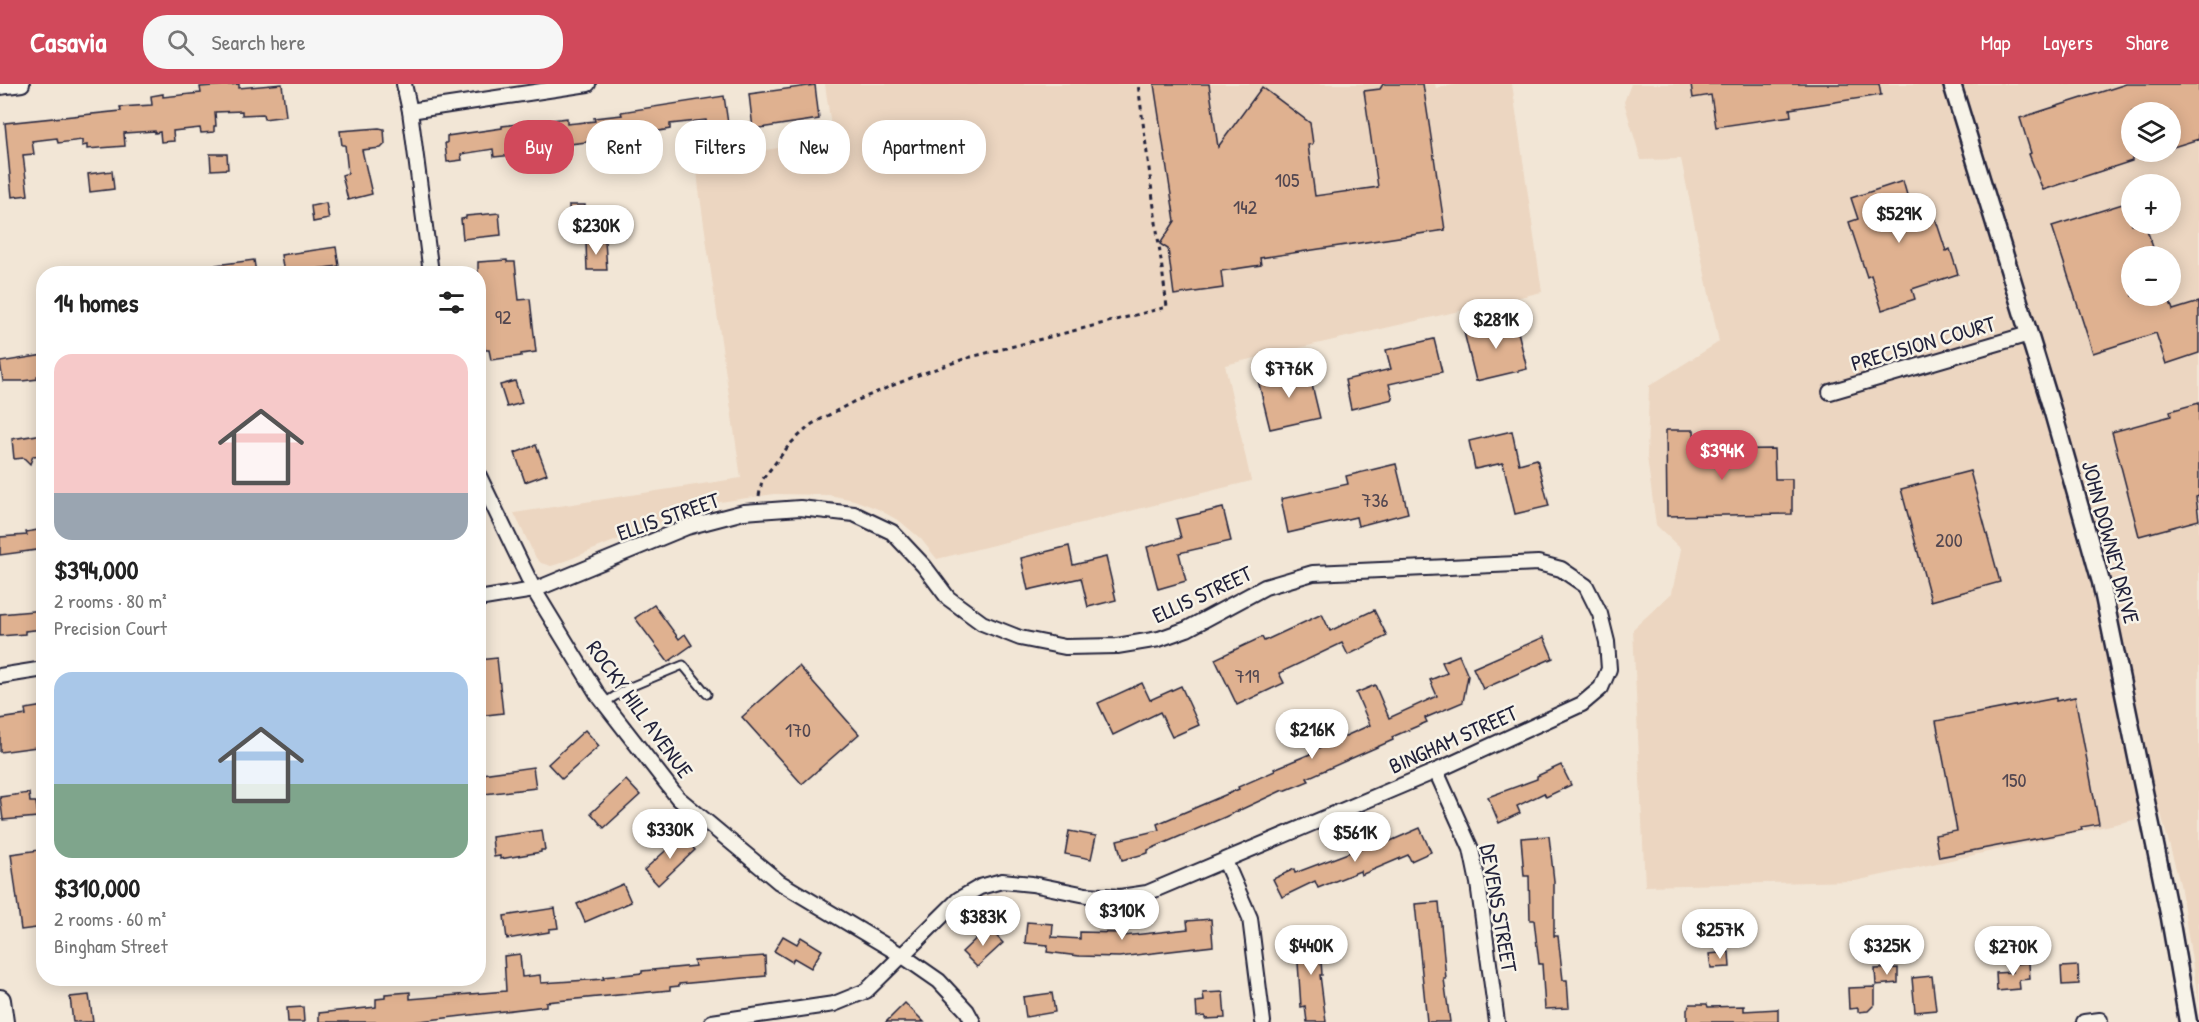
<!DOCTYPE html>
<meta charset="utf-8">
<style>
:root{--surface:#fff;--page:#f6f6f6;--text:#222;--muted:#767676;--accent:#d1495b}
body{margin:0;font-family:"Patrick Hand",sans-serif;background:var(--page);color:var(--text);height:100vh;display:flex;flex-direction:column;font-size:22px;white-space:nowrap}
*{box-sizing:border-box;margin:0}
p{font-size:20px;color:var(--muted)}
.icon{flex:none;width:33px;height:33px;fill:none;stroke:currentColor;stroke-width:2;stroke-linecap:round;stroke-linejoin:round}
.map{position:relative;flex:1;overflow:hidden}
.sheet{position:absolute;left:36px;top:182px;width:450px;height:720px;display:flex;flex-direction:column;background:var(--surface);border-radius:24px;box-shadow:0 3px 15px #0003}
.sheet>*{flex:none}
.banner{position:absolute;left:504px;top:36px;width:570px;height:54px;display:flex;gap:12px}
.fabs{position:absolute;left:2121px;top:18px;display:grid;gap:12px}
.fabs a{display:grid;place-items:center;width:60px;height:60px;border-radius:50%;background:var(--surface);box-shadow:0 3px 15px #0003;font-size:30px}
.price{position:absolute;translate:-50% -51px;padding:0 14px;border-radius:21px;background:#fff;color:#222;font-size:20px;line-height:39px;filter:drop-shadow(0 2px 3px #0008)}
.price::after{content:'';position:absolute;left:50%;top:36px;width:18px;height:14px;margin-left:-9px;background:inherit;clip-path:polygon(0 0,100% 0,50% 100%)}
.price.active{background:var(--accent);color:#fff}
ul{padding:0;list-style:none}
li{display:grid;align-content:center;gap:12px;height:318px;padding:0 18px}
li span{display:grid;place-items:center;height:186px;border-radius:18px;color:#555}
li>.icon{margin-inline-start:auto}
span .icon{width:108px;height:108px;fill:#fffc;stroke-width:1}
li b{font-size:26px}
h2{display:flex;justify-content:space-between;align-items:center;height:72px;padding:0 18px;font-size:26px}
.chip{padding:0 21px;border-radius:24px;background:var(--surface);box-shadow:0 3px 15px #0003;font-size:21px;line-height:54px}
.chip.active{background:var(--accent);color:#fff}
header{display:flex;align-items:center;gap:36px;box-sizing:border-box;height:84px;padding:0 30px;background:var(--accent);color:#fff}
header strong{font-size:28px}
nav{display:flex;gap:33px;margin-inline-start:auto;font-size:21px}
.search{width:420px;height:54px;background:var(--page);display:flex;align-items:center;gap:15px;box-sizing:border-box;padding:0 21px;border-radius:24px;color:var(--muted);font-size:22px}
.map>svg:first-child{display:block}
.built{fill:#ecd6c1;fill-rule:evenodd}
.building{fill:#dfb190;stroke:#22223b;stroke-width:1.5}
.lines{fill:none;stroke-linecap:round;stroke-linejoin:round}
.service-casing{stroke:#22223b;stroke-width:11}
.minor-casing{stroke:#22223b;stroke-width:18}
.tertiary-casing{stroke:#22223b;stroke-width:21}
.secondary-casing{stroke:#22223b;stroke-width:24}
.path{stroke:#22223b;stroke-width:3;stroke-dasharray:4.5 4.5;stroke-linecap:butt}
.service{stroke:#f7f3e8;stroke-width:7}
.minor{stroke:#f7f3e8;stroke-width:14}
.tertiary{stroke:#f7f3e8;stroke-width:16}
.secondary{stroke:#f7f3e8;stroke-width:20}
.labels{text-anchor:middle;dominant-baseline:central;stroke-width:5;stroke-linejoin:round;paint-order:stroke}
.number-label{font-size:20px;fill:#514650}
.street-label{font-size:22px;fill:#22223b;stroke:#f7f3e8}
</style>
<header>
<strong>Casavia</strong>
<div class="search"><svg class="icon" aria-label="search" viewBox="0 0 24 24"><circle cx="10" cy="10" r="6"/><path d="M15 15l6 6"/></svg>Search here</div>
<nav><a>Map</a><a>Layers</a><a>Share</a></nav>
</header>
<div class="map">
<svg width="2199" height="938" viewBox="0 0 2199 938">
<rect width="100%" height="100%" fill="#f2e6d6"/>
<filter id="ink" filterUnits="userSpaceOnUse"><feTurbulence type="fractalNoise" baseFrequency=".0167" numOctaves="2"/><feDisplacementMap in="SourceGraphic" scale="12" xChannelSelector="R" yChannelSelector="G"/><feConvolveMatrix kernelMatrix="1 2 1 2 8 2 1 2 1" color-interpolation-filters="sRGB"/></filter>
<g filter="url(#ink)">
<g class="built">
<path d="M825 0H1435L1436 4 1460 0H1512L1542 208 1225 281 1251 397 937 475 921 455 901 438 878 425 854 416 829 411 774 410 720 418 668 435 558 480 551 482 541 479 536 474 514 429 741 394 699 106 696 76 833 56Z"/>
<path d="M1631 0H2199V921L2180 800 2161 730 1855 797 1645 802 1633 545 1672 509 1681 465 1656 441 1647 373 1649 302 1719 258 1681 75 1641 76 1624 18ZM2132 28H2170V68H2132ZM2132 100H2170V140H2132ZM2132 172H2170V212H2132Z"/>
</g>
<g class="building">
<path d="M239 0V4L282 0 286 32 264 35 263 30 242 31V27L215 28 216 42H214V48L201 49 200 44 173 47 174 57 161 58 160 48 155 49V47L124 49 125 62 87 65V61L82 62V56L58 59 57 54 32 57 34 70 23 71 28 111 12 113 5 39 121 27 120 23 152 21 151 12 163 10V13L191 10 201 9 200 3Z"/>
<path d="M1154 0H1209L1218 63 1262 3 1310 39 1313 60 1308 61 1315 112 1378 103 1364 7 1380 5 1383 0H1423L1445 146 1260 174 1261 181 1221 187 1223 204 1174 211 1168 165 1160 160 1175 137Z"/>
<path d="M1691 0H1879L1881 11 1790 25 1791 32 1716 43 1711 11 1693 14Z"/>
<path d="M2126 0H2199V55L2170 64V28H2132V77L2043 106 2029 70 2031 69 2020 34Z"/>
<path d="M815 1 819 35 753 45 749 10Z"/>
<path d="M724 12 729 46 708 49 706 36 670 40V45L647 49 649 67 633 69 630 53 570 60 571 66 542 70 543 84 527 86 526 70 494 73 493 65 461 70 462 76 447 78 445 59H447V52L502 44V42L567 34V40L595 37 594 34 622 31 621 28Z"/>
<path d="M379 44 384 45 385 60 381 64 362 66 372 110 348 116 342 91 348 89 345 61H342L340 47Z"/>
<path d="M210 70H227L228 85 211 86Z"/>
<path d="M112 87 114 105 90 108 88 90Z"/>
<path d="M1903 97 1909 118 1928 112 1946 167 1950 165 1958 190 1912 205 1915 215 1882 226 1871 191 1867 193 1849 138 1858 135 1851 114Z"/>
<path d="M2132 117V140H2145L2156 172H2132V212H2168L2173 226 2199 218V269L2166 280 2156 249 2093 269 2052 142Z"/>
<path d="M326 119 329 135 313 138 311 122Z"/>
<rect x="569" y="121" width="16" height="13"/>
<path d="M499 129 501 151 463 155 461 135 466 134V132Z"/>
<path d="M605 157 607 186H587L586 158Z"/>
<path d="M336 163 339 182 284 189 281 171Z"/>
<path d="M254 176 256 189H217L216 181Z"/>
<path d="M507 176V178H515L519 216 530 215 536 268 521 270V272L491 276 489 266H485L478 221V178Z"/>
<path d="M1515 235 1527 285 1476 297 1464 248Z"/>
<path d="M1434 255 1442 288 1389 300 1393 315 1351 325 1345 296 1391 285 1386 266Z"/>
<path d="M44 271V291L37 292 38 295 22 297H3L0 278Z"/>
<path d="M1308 284 1320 334 1270 345 1258 296Z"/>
<path d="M515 297 522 319 507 323 500 301Z"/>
<path d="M2199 319V412L2196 413 2199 436 2139 452 2112 348 2171 332 2170 327Z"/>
<path d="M1666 346H1694L1695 366 1774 365 1775 395H1792V430L1667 432Z"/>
<path d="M1512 347 1519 380 1537 375 1549 422 1515 430 1503 379 1475 385 1469 357Z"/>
<path d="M44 350V371L33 372 30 380 24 374 14 375 12 355Z"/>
<path d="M536 361 547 390 525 398 515 369Z"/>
<path d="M1396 380 1408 429 1358 442 1356 433 1288 449 1281 415 1348 400 1346 392Z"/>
<path d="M1970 387 2000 498 1931 517 1901 405Z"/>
<path d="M1223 424 1231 457 1179 469 1186 497 1158 505 1147 463 1181 454 1176 435Z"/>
<path d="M44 445V465L0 471V453L27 451 26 448Z"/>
<path d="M1069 462 1073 481 1106 473 1116 516 1088 523 1081 494 1028 506 1021 474Z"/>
<path d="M654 521 679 555 685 550 692 561 668 578 635 534Z"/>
<path d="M44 526V545L25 547V550L0 552V530Z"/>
<path d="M1374 526 1387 552 1348 571 1342 559 1279 589 1284 599 1237 621 1215 575 1262 553 1264 557 1322 530 1330 547Z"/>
<path d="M1544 553 1553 574 1483 605 1473 584Z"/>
<path d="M1459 571 1468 592 1463 618 1425 634 1427 638 1392 653 1393 656 1307 694 1309 697 1284 707 1283 706 1225 733 1148 766V769L1122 776 1117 756 1159 746 1157 740 1239 705 1238 703 1275 687 1274 685 1315 668 1314 666 1370 641 1356 609 1375 601 1389 634 1437 612 1430 596 1447 589 1442 578Z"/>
<path d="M497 574 503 629 478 632V576Z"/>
<path d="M799 582 859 650 802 700 742 633Z"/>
<path d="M1142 599 1150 616 1181 602 1199 641 1172 653 1160 628 1113 651 1098 619Z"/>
<path d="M2075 613 2099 740 2081 743 2082 746 1939 773 1935 751 1957 747 1936 637 2056 614V617Z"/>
<path d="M44 622V662L0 668V635L26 631 25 625Z"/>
<path d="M585 646 599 662 562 695 548 680Z"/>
<path d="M1561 681 1571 701 1546 713 1544 709 1517 722 1520 729 1499 739 1488 713 1537 695V692Z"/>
<path d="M533 683 536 704 484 710 482 690Z"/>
<path d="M626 696 640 711 604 744 591 729Z"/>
<path d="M29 709 30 718H36L38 733 3 736 0 713Z"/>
<path d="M1420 744 1431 768 1411 777 1408 771 1361 791 1360 787 1318 804 1315 797 1282 813 1273 795 1294 785 1295 789 1377 758 1379 762Z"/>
<path d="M542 746 545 766H541V768L500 775V772L494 773 492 753Z"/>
<path d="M1069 747 1096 752 1091 775 1065 770Z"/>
<path d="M682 752 695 766 658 801 644 786Z"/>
<path d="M1549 752 1554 797V852H1558L1563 896H1567L1569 924 1545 925 1542 880H1539L1534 836H1530L1529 792H1524L1521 754Z"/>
<path d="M39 766 42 785 38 786 44 843 21 846 11 770Z"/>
<path d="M623 800 631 818 585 838 577 820Z"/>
<path d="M1439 818 1446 895H1444L1450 938H1427L1415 820Z"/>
<path d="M555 824 558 844 549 845V848L507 855 504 832Z"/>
<path d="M1211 835 1213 862 1119 873 1079 872 1047 868 1048 861 1025 859 1027 838 1053 840 1052 853 1080 855V848L1124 849V852L1188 845 1187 837Z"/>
<path d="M988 843 1003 859 977 883 962 868Z"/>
<path d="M1319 847 1322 891H1320L1326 938H1307L1305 922 1301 923 1296 849Z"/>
<path d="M783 852 797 860 801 853 822 866 811 884 794 874 792 878 774 867Z"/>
<path d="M1729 868 1730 883 1711 884 1709 870Z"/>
<path d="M520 870 522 893 540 891 541 899 604 895 603 893 642 889V887L695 882 694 877 765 872 766 892 679 900V902L670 903V906L546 918V922L412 938H319V929L376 923V915L385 914V910L410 908V915L506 907 504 872Z"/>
<path d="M2029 879 2030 895 2019 896 2020 905 1997 907 1996 889 2012 888 2011 880Z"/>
<path d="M2078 882 2079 900 2062 901 2061 883Z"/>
<path d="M1898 884V899L1876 901 1875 885Z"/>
<path d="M1932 892 1936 926 1915 928 1912 894Z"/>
<path d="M1875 903V920L1868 927 1858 928V924L1849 925 1848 904Z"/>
<path d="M1223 908 1225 934 1205 935V932L1197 933 1196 918 1204 917 1203 909Z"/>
<path d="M1052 909 1055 928 1026 933 1023 913Z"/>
<path d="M89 911 93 938H73L70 913Z"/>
<path d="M905 919 924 938H886Z"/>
<path d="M1690 920H1707L1708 923 1744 922V927L1778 925V938H1687V926Z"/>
<path d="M303 923 304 938H288L287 924Z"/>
</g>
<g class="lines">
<defs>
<path id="service" d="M604 619 630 603 683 581 707 610"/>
<g id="minor">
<path d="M404 0 410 27 431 189"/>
<path d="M0 3 22 0"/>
<path d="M410 27 588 0"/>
<path d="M1830 308 2029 250"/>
<path d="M478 390 534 506 598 611 678 714 779 798 903 872 939 897 967 927 973 938"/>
<path d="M478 515 534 506 687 443 744 428 800 424 854 430 892 448 924 482 948 514 982 539 1020 554 1065 563 1117 562 1159 555 1187 545 1265 503 1313 489 1538 479 1561 485 1586 502 1600 530 1607 558 1609 585 1601 604 1582 620 1436 687 1147 809 1120 813 1086 811 1032 800 1002 797 980 803 959 815 866 907 834 920 712 938"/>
<path d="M0 592 44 585"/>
<path d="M1436 687 1471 765 1478 799 1497 938"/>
<path d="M1225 777 1250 834 1263 938"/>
<path d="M2084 938 2100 936"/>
</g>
<path id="tertiary" d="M1952 0 2052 325 2101 498 2170 834 2188 938"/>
<path id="secondary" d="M0 916 3 938"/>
</defs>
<use href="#service" class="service-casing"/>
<use href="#minor" class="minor-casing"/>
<use href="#tertiary" class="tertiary-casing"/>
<use href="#secondary" class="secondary-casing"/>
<path class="path" d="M759 412 762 396 790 360 812 340 853 318 918 291 967 274 1167 223 1138 0"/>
<use href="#service" class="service"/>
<use href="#minor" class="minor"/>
<use href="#tertiary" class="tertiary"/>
<use href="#secondary" class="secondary"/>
</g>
</g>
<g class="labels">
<g class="number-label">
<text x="1287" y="95">105</text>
<text x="1245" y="122">142</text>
<text x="503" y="232">92</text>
<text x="1375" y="415">736</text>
<text x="1949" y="455">200</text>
<text x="1247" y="591">719</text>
<text x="798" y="645">170</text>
<text x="2014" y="695">150</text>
</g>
<g class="street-label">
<text transform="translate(1923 259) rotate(-16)">PRECISION COURT</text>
<text transform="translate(668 432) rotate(-19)">ELLIS STREET</text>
<text transform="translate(2111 458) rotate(75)">JOHN DOWNEY DRIVE</text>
<text transform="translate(1202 510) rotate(-25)">ELLIS STREET</text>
<text transform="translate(640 625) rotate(54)">ROCKY HILL AVENUE</text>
<text transform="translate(1453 655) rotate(-24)">BINGHAM STREET</text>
<text transform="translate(1499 824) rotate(80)">DEVENS STREET</text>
</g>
</g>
</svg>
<div class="fabs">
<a><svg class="icon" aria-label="layers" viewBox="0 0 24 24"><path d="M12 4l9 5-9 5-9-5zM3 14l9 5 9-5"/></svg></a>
<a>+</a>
<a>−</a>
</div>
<b class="price" style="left:1899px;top:160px">$529K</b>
<b class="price" style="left:596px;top:172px">$230K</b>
<b class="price" style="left:1496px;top:266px">$281K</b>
<b class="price" style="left:1289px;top:315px">$776K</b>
<b class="price active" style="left:1722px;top:397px">$394K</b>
<b class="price" style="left:1312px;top:676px">$216K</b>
<b class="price" style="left:670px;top:776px">$330K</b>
<b class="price" style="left:1355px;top:779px">$561K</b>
<b class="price" style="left:1122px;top:857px">$310K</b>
<b class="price" style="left:983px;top:863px">$383K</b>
<b class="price" style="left:1720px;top:876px">$257K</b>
<b class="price" style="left:1311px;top:892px">$440K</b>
<b class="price" style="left:1887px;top:892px">$325K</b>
<b class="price" style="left:2013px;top:893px">$270K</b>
<div class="banner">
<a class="chip active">Buy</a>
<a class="chip">Rent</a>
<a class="chip">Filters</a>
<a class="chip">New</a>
<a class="chip">Apartment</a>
</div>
<section class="sheet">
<h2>14 homes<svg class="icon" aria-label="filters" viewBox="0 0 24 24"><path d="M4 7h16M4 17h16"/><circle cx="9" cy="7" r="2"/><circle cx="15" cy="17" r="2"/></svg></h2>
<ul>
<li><span style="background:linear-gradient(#f6c9c9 75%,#9aa5b1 0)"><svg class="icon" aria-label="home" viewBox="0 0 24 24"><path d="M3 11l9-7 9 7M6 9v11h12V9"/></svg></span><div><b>$394,000</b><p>2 rooms · 80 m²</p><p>Precision Court</p></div></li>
<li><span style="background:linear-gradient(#a9c7e8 60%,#7fa58c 0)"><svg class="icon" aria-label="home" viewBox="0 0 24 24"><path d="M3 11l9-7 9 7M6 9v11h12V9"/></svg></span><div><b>$310,000</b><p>2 rooms · 60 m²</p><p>Bingham Street</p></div></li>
</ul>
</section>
</div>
